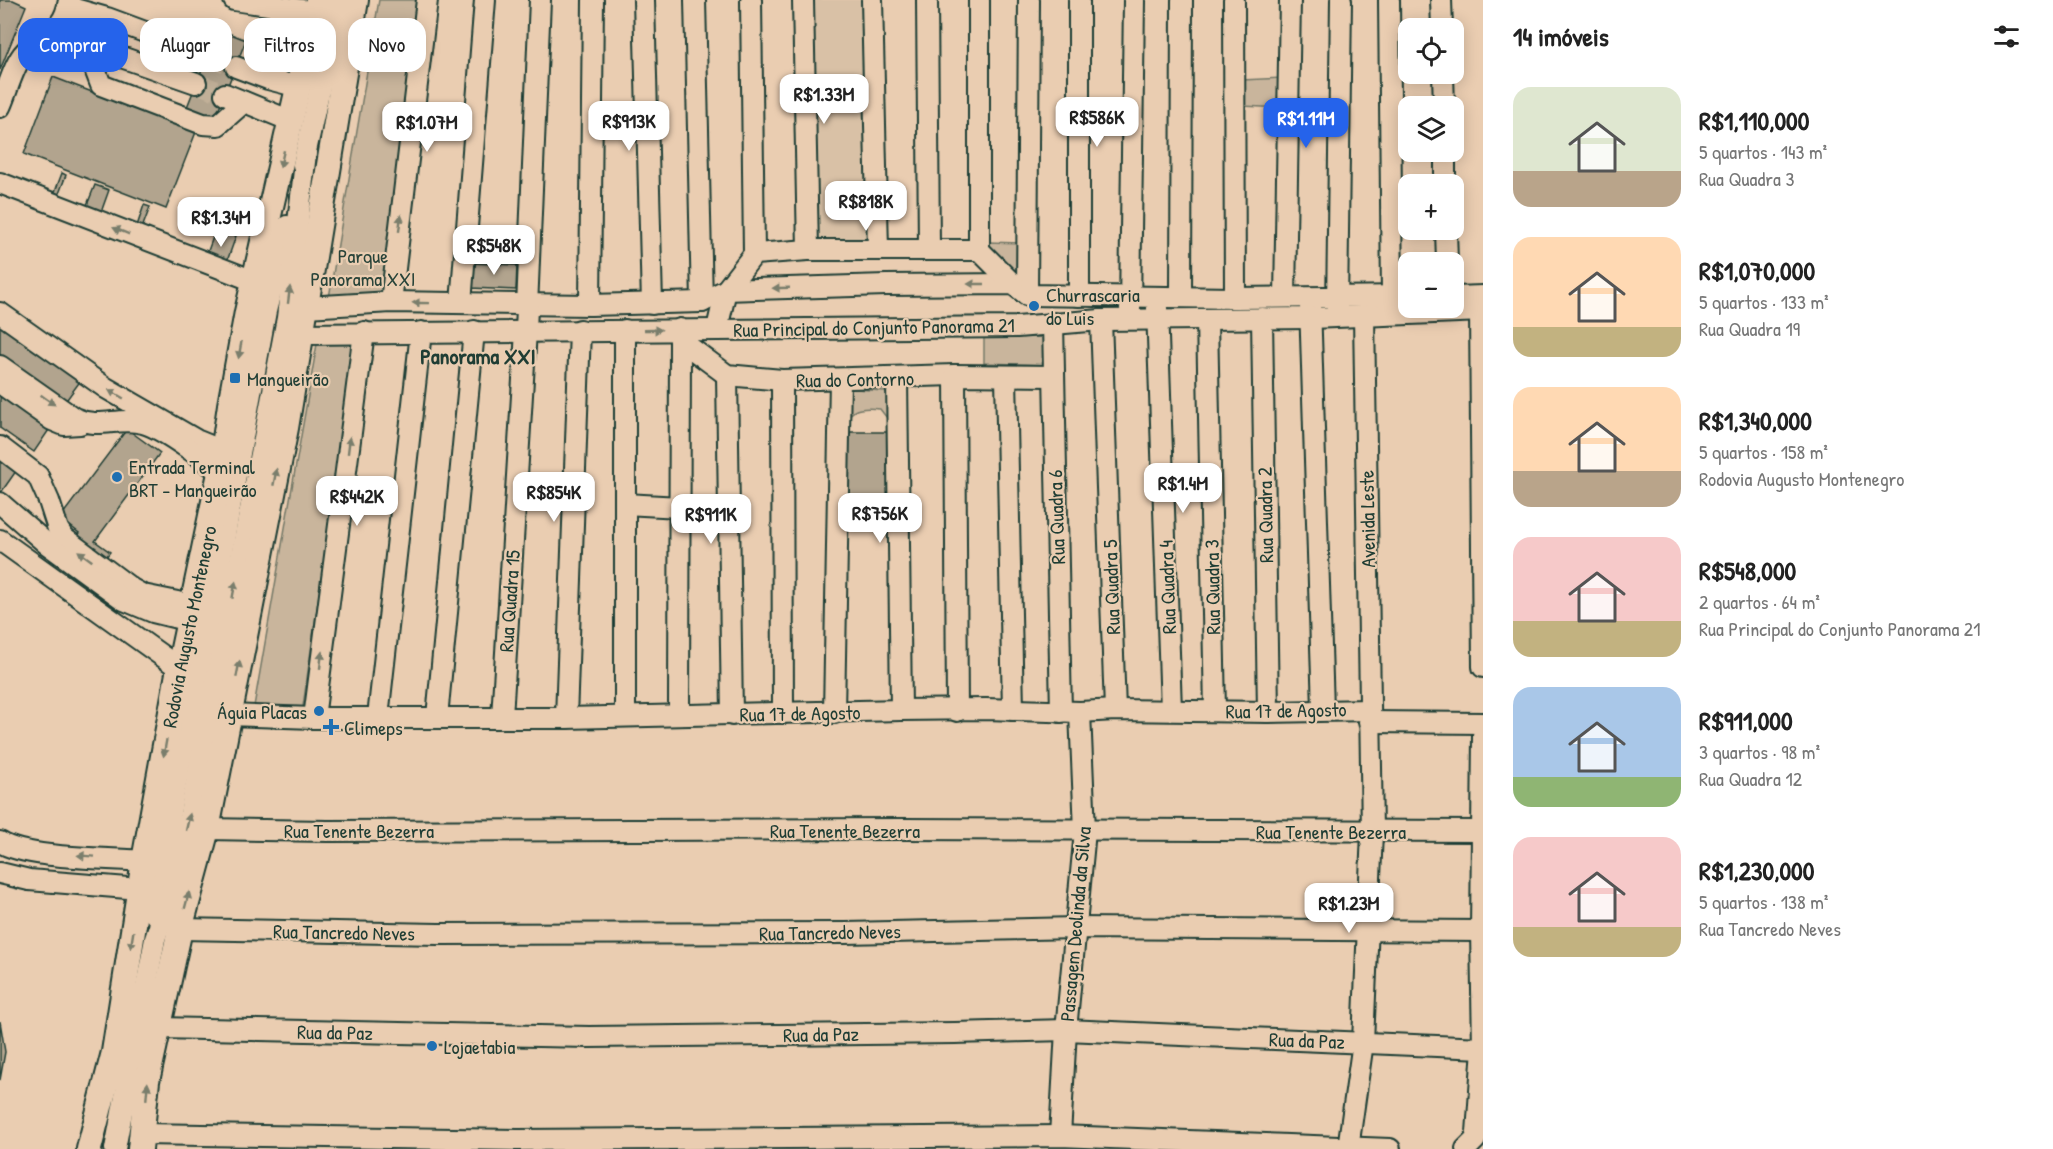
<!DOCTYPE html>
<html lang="pt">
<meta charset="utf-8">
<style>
:root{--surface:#fff;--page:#f6f6f6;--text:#222;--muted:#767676;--accent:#2563eb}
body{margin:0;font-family:"Patrick Hand",sans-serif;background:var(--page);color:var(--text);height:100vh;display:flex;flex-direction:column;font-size:22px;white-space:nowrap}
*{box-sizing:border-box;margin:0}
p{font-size:20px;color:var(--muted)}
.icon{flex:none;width:33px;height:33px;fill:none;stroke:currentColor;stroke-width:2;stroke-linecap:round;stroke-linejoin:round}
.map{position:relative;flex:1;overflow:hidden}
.sheet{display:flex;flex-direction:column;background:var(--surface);width:570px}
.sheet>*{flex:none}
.banner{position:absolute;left:18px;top:18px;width:570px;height:54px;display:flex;gap:12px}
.controls{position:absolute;left:1398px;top:18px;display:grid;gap:12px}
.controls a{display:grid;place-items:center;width:66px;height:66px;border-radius:12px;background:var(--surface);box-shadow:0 3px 15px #0003;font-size:30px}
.price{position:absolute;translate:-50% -51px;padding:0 14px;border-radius:12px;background:#fff;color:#222;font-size:20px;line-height:39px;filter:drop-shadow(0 2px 3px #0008)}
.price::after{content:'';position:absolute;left:50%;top:36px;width:18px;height:14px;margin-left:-9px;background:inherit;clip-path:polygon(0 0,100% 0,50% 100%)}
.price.current{background:var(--accent);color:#fff}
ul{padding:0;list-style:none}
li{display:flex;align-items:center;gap:18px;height:150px;padding:0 30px}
li span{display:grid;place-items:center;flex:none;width:168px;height:120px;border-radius:18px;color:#555}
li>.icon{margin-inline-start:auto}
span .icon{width:72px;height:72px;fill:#fffc;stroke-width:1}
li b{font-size:26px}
h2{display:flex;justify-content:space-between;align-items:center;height:72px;padding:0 30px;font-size:26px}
.chip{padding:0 21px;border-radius:18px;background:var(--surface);box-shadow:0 3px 15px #0003;font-size:21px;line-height:54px}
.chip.current{background:var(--accent);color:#fff}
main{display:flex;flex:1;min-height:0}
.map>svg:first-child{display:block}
.built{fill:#d9c1a6}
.green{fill:#c9b59c;stroke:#747968;stroke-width:1.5}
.building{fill:#b2a48e;stroke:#1f3d34;stroke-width:1.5}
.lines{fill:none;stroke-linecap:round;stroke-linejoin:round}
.minor-tunnel{stroke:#c1b098;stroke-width:20;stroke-dasharray:20 10;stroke-linecap:butt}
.minor-casing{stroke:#1f3d34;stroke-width:24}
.major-casing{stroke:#1f3d34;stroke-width:28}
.minor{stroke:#eacdb1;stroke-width:20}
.major{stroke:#eacdb1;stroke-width:24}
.oneway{fill:#7a7e6c}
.poi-dot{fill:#1f6fb2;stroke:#eacdb1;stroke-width:2}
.labels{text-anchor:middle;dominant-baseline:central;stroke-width:4.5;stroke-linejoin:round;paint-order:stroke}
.park-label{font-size:20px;fill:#284339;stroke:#eacdb1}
.poi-label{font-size:20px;fill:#1f3d34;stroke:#eacdb1;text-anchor:start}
.street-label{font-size:20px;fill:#1f3d34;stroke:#eacdb1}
.quarter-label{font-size:22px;font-weight:bold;fill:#1f3d34;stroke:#eacdb1}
</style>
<main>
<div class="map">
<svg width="1483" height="1149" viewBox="0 0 1483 1149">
<rect width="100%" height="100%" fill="#eacdb1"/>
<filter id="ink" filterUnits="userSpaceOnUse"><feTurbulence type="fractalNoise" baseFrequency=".0167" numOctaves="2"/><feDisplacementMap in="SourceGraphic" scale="12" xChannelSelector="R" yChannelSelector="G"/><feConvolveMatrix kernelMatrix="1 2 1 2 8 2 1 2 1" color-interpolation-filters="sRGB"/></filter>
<g filter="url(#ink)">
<path class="built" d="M806 0H869L874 247 811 245Z"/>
<g class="green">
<path d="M379 0H422L388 296 329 298Z"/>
<path d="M1282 78 1283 108 1242 106V80Z"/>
<path d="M987 242 1020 243 1019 270 1008 272Z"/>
<path d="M1044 337 1046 365 984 363V338Z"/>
<path d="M355 342 302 713 253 712 317 344Z"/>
<path d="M840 388 885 391 892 398 893 426 880 409C852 406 851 411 838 433Z"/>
</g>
<g class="building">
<path d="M0 0H13L26 6 0 70Z"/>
<path d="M73 29 87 34 81 50 67 45Z"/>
<path d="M218 29 246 40 215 118 187 107Z"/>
<path d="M53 77 196 132 166 209 24 154Z"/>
<path d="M62 173 66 175 57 199 136 229 144 205 150 207 141 231 206 255 205 259 0 182V178L53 197Z"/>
<path d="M95 185 109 190 100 215 85 210Z"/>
<path d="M216 229 236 236 225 267 205 259Z"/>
<path d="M471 263 517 265 516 290 471 288Z"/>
<path d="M0 317 84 376 62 406 0 364Z"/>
<path d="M0 387 53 424 34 452 0 428Z"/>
<path d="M127 429 160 453 95 541 110 552 103 561 74 540 79 533 60 518Z"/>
<path d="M841 432H895V519L841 518Z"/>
<path d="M0 449 21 464 0 494Z"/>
<path d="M0 1021 5 1052 0 1080Z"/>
</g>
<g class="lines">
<g class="minor-tunnel">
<path d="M207 55 236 67"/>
<path d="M196 83 225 94"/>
</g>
<defs>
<g id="minor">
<path d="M234 0 315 12"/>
<path d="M644 0 652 304"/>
<path d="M695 0 702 302"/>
<path d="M751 0 754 254"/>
<path d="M803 0 808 250"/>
<path d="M872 0 878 250"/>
<path d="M927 0 929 249"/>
<path d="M979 0V250"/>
<path d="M1234 0 1235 298"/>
<path d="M1389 0 1392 296"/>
<path d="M1441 0 1442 28"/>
<path d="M68 7 107 18 207 55"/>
<path d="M85 40 101 50 196 83"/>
<path d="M101 50 96 72 101 85 203 124 218 125 244 102"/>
<path d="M236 67 268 79 299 87"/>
<path d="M1443 74 1444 106"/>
<path d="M225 94 291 121"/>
<path d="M0 107C7 92 14 63 25 52 45 32 64 33 69 0"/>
<path d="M1445 152V184"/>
<path d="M303 165 339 0"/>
<path d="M0 183 254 281"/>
<path d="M1446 230 1447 262"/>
<path d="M1027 295 1029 0"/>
<path d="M1079 296V0"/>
<path d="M1181 297 1182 0"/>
<path d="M1285 297 1290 0"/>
<path d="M1454 297 1483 296"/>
<path d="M391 302 427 0"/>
<path d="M461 303 485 0"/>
<path d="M1310 304 1323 709"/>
<path d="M590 305 593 0"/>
<path d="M306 307 391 302 590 305 702 302 726 290 886 285 1013 284 1027 295 1235 298 1408 296"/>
<path d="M1157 308 1171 710"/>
<path d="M1130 309 1134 0"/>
<path d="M1337 309 1341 0"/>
<path d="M1480 311 1483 667"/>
<path d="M0 313 106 388 196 440 223 451 236 448"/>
<path d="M1262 318 1268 712"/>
<path d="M1207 319 1215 711"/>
<path d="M1101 320 1115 710"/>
<path d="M1053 323 1061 712"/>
<path d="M680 329V340L727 375 782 380 955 375 1052 376"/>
<path d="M717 329 726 290 754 254 808 250H979L1013 284"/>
<path d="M301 334 1017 327 1101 320 1311 318 1483 311"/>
<path d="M0 366 74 418C100 430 118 416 143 423 163 428 212 465 229 480"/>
<path d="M727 375 732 715"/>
<path d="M955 375 957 711"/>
<path d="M1006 377 1013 710"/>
<path d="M897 378 901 710"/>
<path d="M782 380 783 713"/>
<path d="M0 383 52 420 64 425 80 424"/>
<path d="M0 447 38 476 49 501 58 529 64 538 132 589 143 595 207 608"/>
<path d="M0 503 47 544 124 600 153 612 202 624"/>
<path d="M625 504 680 507"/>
<path d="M0 540 179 668"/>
<path d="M834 713 840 379"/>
<path d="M229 715 314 718H566L901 710 986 709 1080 712 1115 710 1268 712 1370 710"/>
<path d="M679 715 680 340"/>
<path d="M625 716V330"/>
<path d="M378 717 421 332"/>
<path d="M437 717 474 331"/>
<path d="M502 717 526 331 540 0"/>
<path d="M314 718 364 332"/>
<path d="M566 718 580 330"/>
<path d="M1369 722 1483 723"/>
<path d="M207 829 328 831 904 829 1483 831"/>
<path d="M0 842C26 859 110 858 144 861"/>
<path d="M0 873 29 880 140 889"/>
<path d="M156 916 157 886 171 808 206 639 266 311 287 226"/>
<path d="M180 929 438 934 846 933 1076 928 1481 931"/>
<path d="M159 1028 589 1037 955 1033 1066 1030 1483 1048"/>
<path d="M142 1134 518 1140 1060 1136 1390 1149"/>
<path d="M1060 1136 1066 1030 1085 831 1080 712"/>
<path d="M1348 1148 1363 1042 1372 832 1364 316"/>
<path d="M115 1149 155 939 172 887 190 813 261 454 287 318 306 153"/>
<path d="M1466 1149 1475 1140 1477 1133 1483 1048 1481 931 1483 735"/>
</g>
<g id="major">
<path id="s1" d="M89 1149 114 1052 144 861 179 668 220 473 230 405 247 312 318 0"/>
<path d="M140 1149 147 1081 180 929 207 829 286 428 356 0"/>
</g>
</defs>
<use href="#minor" class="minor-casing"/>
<use href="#major" class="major-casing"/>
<use href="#minor" class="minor"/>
<use href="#major" class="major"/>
</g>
<defs><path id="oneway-solid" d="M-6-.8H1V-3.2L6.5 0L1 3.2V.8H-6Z" transform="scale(1.5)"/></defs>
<g class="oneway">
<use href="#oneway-solid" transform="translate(282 159) rotate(103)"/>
<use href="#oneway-solid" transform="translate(400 223) rotate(-83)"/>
<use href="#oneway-solid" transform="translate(121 231) rotate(-158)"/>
<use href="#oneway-solid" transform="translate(976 284) rotate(180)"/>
<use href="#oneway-solid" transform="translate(781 288) rotate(178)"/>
<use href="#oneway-solid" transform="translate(289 295) rotate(-83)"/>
<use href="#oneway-solid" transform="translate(421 303) rotate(-179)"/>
<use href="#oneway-solid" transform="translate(653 330) rotate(-1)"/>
<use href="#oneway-solid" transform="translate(240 350) rotate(100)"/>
<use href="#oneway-solid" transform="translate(116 394) rotate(-150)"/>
<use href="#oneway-solid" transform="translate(48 400) rotate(35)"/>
<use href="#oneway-solid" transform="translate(349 445) rotate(-83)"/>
<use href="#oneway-solid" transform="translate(275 477) rotate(-79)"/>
<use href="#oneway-solid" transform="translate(85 556) rotate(-144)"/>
<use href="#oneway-solid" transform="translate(234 590) rotate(-79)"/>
<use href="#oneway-solid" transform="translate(321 660) rotate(-83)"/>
<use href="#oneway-solid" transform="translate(238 669) rotate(-79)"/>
<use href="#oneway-solid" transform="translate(165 748) rotate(100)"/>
<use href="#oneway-solid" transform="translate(188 822) rotate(-77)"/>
<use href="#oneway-solid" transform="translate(86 856) rotate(-176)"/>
<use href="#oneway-solid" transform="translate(187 900) rotate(-75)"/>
<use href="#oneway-solid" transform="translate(132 940) rotate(99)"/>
<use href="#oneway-solid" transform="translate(147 1091) rotate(-85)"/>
</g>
</g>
<g class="poi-dot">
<circle cx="1034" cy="306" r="6"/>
<rect x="229" y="372" width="12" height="12" rx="3"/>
<circle cx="117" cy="477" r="6"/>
<circle cx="319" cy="711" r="6"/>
<path d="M328 718h6v6h6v6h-6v6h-6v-6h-6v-6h6z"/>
<circle cx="432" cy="1046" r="6"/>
</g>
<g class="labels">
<g class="park-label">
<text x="363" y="255">Parque<tspan x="363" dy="23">Panorama XXI</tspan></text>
</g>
<g class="poi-label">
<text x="1046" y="294">Churrascaria<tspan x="1046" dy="23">do Luis</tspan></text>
<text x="247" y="378">Mangueirão</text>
<text x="129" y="466">Entrada Terminal<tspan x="129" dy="23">BRT - Mangueirão</tspan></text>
<text x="307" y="711" text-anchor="end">Águia Placas</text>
<text x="344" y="727">Climeps</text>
<text x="444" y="1046">Lojaetabia</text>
</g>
<g class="street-label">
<text transform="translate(874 327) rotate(-1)">Rua Principal do Conjunto Panorama 21</text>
<text transform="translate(855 379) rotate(-1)">Rua do Contorno</text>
<text transform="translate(1265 515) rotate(-91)">Rua Quadra 2</text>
<text transform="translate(1056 517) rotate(-92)">Rua Quadra 6</text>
<text transform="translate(1367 519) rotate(-91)">Avenida Leste</text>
<text transform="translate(1111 587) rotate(-92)">Rua Quadra 5</text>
<text transform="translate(1167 587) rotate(-92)">Rua Quadra 4</text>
<text transform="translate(1212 587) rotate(-91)">Rua Quadra 3</text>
<text transform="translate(509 601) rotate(-86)">Rua Quadra 15</text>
<text stroke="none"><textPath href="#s1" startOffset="532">Rodovia Augusto Montenegro</textPath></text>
<text transform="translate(1286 710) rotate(-1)">Rua 17 de Agosto</text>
<text transform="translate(800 713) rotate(-1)">Rua 17 de Agosto</text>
<text x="359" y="830">Rua Tenente Bezerra</text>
<text x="845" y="830">Rua Tenente Bezerra</text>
<text x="1331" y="831">Rua Tenente Bezerra</text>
<text transform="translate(1075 924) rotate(-85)">Passagem Deolinda da Silva</text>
<text transform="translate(344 932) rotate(1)">Rua Tancredo Neves</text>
<text transform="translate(830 932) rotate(-1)">Rua Tancredo Neves</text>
<text transform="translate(335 1032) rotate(1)">Rua da Paz</text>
<text transform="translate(821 1034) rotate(-1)">Rua da Paz</text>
<text transform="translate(1307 1040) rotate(2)">Rua da Paz</text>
</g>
<g class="quarter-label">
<text x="478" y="356">Panorama XXI</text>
</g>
</g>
</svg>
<div class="controls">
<a><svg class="icon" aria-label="locate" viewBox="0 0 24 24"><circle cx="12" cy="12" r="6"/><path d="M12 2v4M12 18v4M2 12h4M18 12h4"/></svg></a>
<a><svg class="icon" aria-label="layers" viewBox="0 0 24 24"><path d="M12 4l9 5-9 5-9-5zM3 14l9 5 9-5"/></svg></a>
<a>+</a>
<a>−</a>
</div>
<b class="price" style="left:824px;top:125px">R$1.33M</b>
<b class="price" style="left:1097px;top:148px">R$586K</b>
<b class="price current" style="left:1306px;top:149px">R$1.11M</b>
<b class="price" style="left:629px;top:152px">R$913K</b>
<b class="price" style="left:427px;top:153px">R$1.07M</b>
<b class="price" style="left:866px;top:232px">R$818K</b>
<b class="price" style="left:221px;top:248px">R$1.34M</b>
<b class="price" style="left:494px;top:276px">R$548K</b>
<b class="price" style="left:1183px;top:514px">R$1.4M</b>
<b class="price" style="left:554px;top:523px">R$854K</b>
<b class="price" style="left:357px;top:527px">R$442K</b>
<b class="price" style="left:880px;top:544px">R$756K</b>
<b class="price" style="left:711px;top:545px">R$911K</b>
<b class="price" style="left:1349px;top:934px">R$1.23M</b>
<div class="banner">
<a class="chip current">Comprar</a>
<a class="chip">Alugar</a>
<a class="chip">Filtros</a>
<a class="chip">Novo</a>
</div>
</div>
<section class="sheet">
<h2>14 imóveis<svg class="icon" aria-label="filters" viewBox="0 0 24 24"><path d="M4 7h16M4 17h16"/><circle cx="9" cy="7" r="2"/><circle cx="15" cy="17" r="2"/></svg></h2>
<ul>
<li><span style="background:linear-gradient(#dfe7d0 70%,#b9a48a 0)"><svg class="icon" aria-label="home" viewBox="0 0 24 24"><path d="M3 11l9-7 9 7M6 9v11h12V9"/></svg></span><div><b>R$1,110,000</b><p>5 quartos · 143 m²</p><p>Rua Quadra 3</p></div></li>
<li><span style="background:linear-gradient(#ffd9b3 75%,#c2b280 0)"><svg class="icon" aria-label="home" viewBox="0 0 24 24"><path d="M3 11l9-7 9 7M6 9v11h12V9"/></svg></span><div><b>R$1,070,000</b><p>5 quartos · 133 m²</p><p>Rua Quadra 19</p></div></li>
<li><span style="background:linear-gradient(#ffd9b3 70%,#b9a48a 0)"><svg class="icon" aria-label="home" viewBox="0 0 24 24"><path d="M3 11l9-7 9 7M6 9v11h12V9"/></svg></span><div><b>R$1,340,000</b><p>5 quartos · 158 m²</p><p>Rodovia Augusto Montenegro</p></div></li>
<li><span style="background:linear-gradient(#f6c9c9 70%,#c2b280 0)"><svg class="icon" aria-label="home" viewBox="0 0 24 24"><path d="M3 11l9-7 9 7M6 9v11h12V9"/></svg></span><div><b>R$548,000</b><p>2 quartos · 64 m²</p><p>Rua Principal do Conjunto Panorama 21</p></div></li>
<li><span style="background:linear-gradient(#a9c7e8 75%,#8fb573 0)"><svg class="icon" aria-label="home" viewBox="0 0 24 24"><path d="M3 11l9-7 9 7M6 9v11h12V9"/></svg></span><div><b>R$911,000</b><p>3 quartos · 98 m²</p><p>Rua Quadra 12</p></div></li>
<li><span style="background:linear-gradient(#f6c9c9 75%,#c2b280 0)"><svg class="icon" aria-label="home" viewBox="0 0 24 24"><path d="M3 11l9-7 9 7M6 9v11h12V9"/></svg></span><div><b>R$1,230,000</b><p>5 quartos · 138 m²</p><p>Rua Tancredo Neves</p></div></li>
</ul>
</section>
</main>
